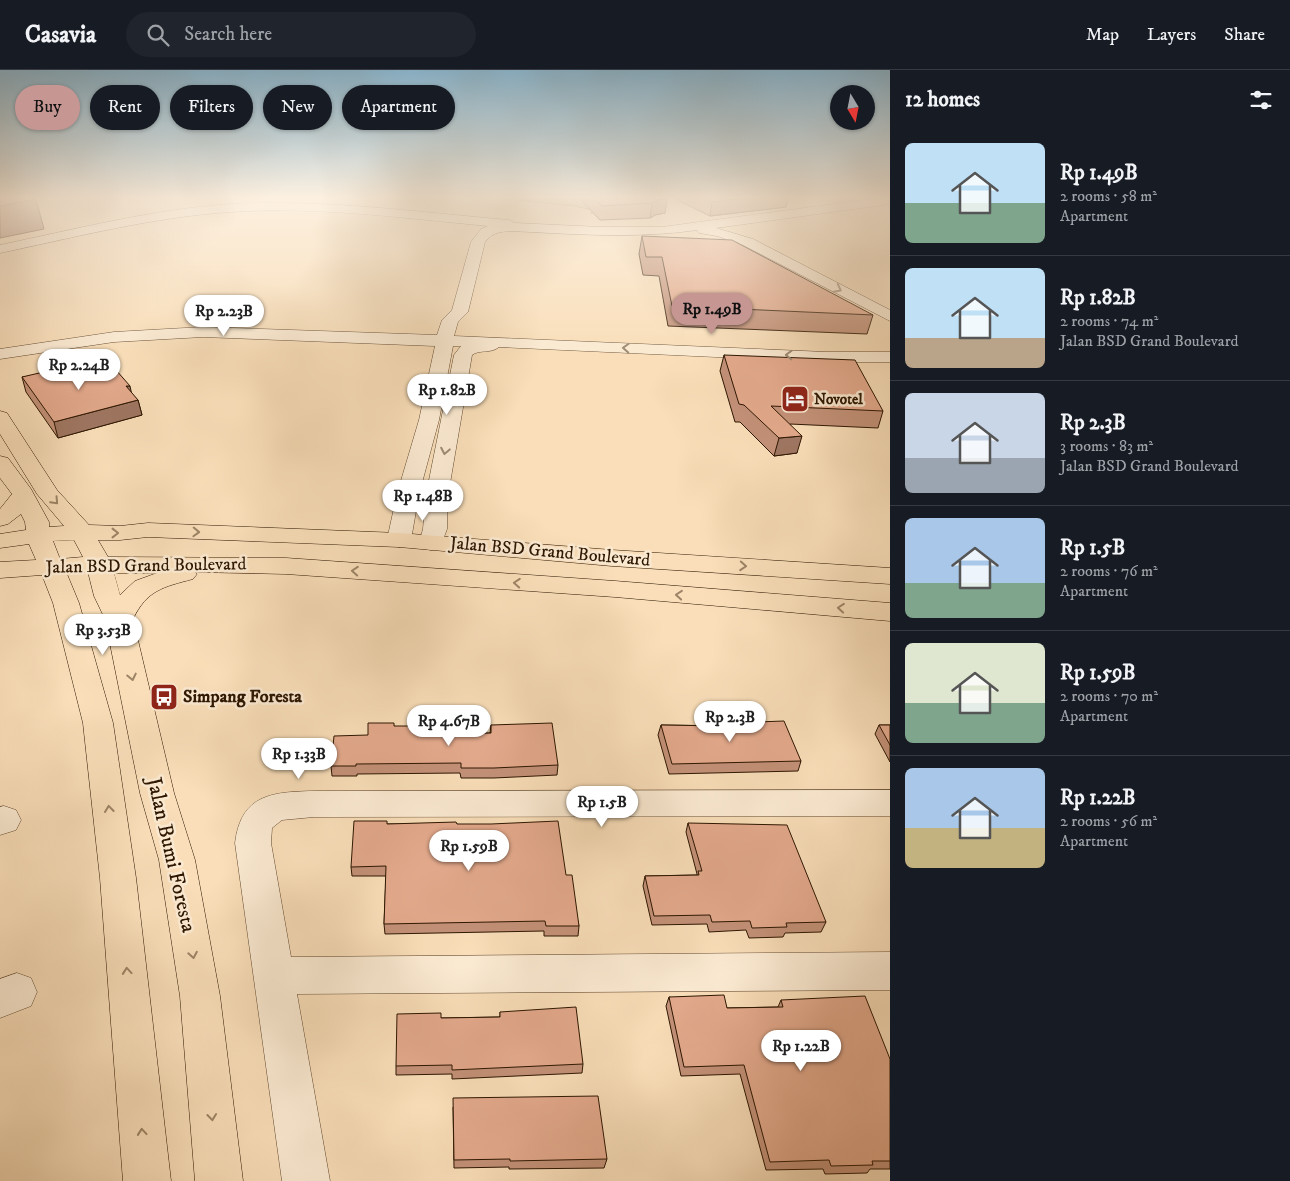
<!DOCTYPE html>
<meta charset="utf-8">
<style>
:root{--surface:#171b24;--page:#20242c;--text:#f1f3f6;--muted:#9ea1a6;--line:#363941;--accent:#c59692}
body{margin:0;font-family:"IM FELL DW Pica",serif;background:var(--page);color:var(--text);height:100vh;display:flex;flex-direction:column;font-size:19px;white-space:nowrap}
*{box-sizing:border-box;margin:0}
p{font-size:16px;color:var(--muted)}
.icon{flex:none;width:28px;height:28px;fill:none;stroke:currentColor;stroke-width:2;stroke-linecap:round;stroke-linejoin:round}
.map{position:relative;flex:1;overflow:hidden}
.sheet{display:flex;flex-direction:column;background:var(--surface);width:400px}
.sheet>*{flex:none}
.banner{position:absolute;left:15px;top:15px;width:475px;height:45px;display:flex;gap:10px}
.needle{width:32px;rotate:170deg}
.controls{position:absolute;left:830px;top:15px;display:grid;gap:10px}
.controls a{display:grid;place-items:center;width:45px;height:45px;border-radius:50%;background:var(--surface);box-shadow:0 1px 4px #0004;font-size:25px}
.price{position:absolute;translate:-50% -42px;padding:0 11px;border-radius:18px;background:#fff;color:#222;font-size:16px;line-height:32px;filter:drop-shadow(0 1px 2px #0008)}
.price::after{content:'';position:absolute;left:50%;top:30px;width:15px;height:11px;margin-left:-8px;background:inherit;clip-path:polygon(0 0,100% 0,50% 100%)}
.price.current{background:var(--accent);color:#111}
ul{padding:0;list-style:none}
li{display:flex;align-items:center;gap:15px;height:125px;padding:0 15px}
li+li{border-top:1px solid var(--line)}
li span{display:grid;place-items:center;flex:none;width:140px;height:100px;border-radius:8px;color:#555}
li>.icon{margin-inline-start:auto}
span .icon{width:60px;height:60px;fill:#fffc;stroke-width:1}
li b{font-size:21px}
h2{display:flex;justify-content:space-between;align-items:center;height:60px;padding:0 15px;font-size:21px}
.chip{padding:0 18px;border-radius:22px;background:var(--surface);box-shadow:0 1px 4px #0004;font-size:18px;line-height:45px}
.chip.current{background:var(--accent);color:#111}
header{display:flex;align-items:center;gap:30px;box-sizing:border-box;height:70px;padding:0 25px;background:var(--surface);border-bottom:1px solid var(--line)}
header strong{font-size:24px}
nav{display:flex;gap:28px;margin-inline-start:auto;font-size:18px}
.search{width:350px;height:45px;background:var(--page);display:flex;align-items:center;gap:12px;box-sizing:border-box;padding:0 18px;border-radius:28px;color:var(--muted);font-size:19px}
main{display:flex;flex:1;min-height:0}
.map>svg:first-child{display:block}
.green{fill:#c4bf8b;stroke:#786a46}
.lines{fill:none;stroke-linecap:round;stroke-linejoin:round}
.minor-casing{stroke:#60482f;stroke-width:1}
.major-casing{stroke:#2d1601;stroke-width:1}
.minor{fill:#fbead2;fill-rule:evenodd}
.major{fill:#f9deb9;fill-rule:evenodd}
.wall{fill:#c39178;stroke:#2d1601}
.shaded-wall{fill:#9f7662;stroke:#2d1601}
.building{fill:#e3a98c;stroke:#2d1601}
.oneway{stroke:#9e8b74}
.oneway2{stroke:#9d8466}
.labels{text-anchor:middle;dominant-baseline:central;stroke-width:5;stroke-linejoin:round;paint-order:stroke}
.far-poi-label{font-size:15px;font-weight:bold;fill:#2d1601;stroke:#fbead2;text-anchor:start}
.street-label{font-size:18px;fill:#2d1601;stroke:#fbead2}
.poi-label{font-size:18px;font-weight:bold;fill:#2d1601;stroke:#fbead2;text-anchor:start}
.near-street-label{font-size:21px;fill:#2d1601;stroke:#fbead2}
</style>
<header>
<strong>Casavia</strong>
<div class="search"><svg class="icon" aria-label="search" viewBox="0 0 24 24"><circle cx="10" cy="10" r="6"/><path d="M15 15l6 6"/></svg>Search here</div>
<nav><a>Map</a><a>Layers</a><a>Share</a></nav>
</header>
<main>
<div class="map">
<svg width="890" height="1111" viewBox="0 0 890 1111">
<rect width="100%" height="100%" fill="#f9deb9"/>
<filter id="stains"><feTurbulence type="fractalNoise" baseFrequency=".004" numOctaves="4"/><feColorMatrix values="0 0 0 0 .2 0 0 0 0 .09 0 0 0 0 .02 0 0 0 .5 -.17"/></filter>
<radialGradient id="worn" r=".72"><stop offset=".6" stop-color="#630" stop-opacity="0"/><stop offset="1" stop-color="#630" stop-opacity=".3"/></radialGradient>
<path class="green" d="M498 128H626L622 142 591 143 593 140 574 136Z"/>
<g class="lines">
<defs>
<g id="minor">
<path d="M879 128H890V134L716 158 753 169 890 240V251L743 175 717 166 699 163 697 160C635 169 573 164 510 161 498 162 492 163 485 172L468 242 458 252 454 266 826 282H890V292H826L499 277C491 284 480 279 472 285L448 425 447 459 440 478 431 480 422 478 419 473 423 459 426 425 454 285 461 276H453L439 350 419 424 411 470 408 475 399 477 390 475 387 470 397 424 419 350 435 276 203 267 114 272 0 289V279L114 262 203 257 437 265 442 250 452 240 471 172 481 159 488 156C403 148 317 136 231 142 153 147 76 167 0 183V175C77 159 154 139 232 134 324 129 417 142 509 150L515 153 601 157H662Z"/>
<path d="M890 720V746L314 747 282 750 272 758 271 773 291 887 890 882V920L297 924 330 1111H282L235 773C241 724 272 722 314 721Z"/>
<path d="M4 736 16 740 21 750 16 760 0 765V737Z"/>
<path d="M17 903 31 908 37 922 31 936 0 948V909Z"/>
</g>
<path id="major" d="M0 341 7 343 57 420 89 455 120 456 148 453 399 463 612 480 890 498V514L612 496 399 477 148 467 120 470H98L108 487 286 488 615 511 890 533V551L615 527 286 504 195 502 197 504 193 509C163 517 147 520 133 549L174 723 195 790 220 926 243 1111H195L180 926 159 790 140 723 105 549 94 526 88 502 67 504 79 533 113 653 136 808 171 1111H123L100 808 83 653 53 533 42 505 0 508V492L36 490 29 474 0 478V464L26 460 25 452 21 444 8 454 0 456V439L12 424 0 408V386L8 388 31 419 49 452V457L64 456 37 424 0 364ZM74 470 83 487 60 489 53 471ZM114 503H157L135 511 120 525Z"/>
</defs>
<use href="#minor" class="minor-casing"/>
<use href="#major" class="major-casing"/>
<use href="#minor" class="minor"/>
<use href="#major" class="major"/>
</g>
<g class="wall">
<path d="M579 128H667L665 143 655 145 650 148 600 150Z"/>
<path d="M673 128H788L786 137 710 146Z"/>
<path d="M642 166 873 245 867 264 668 256 659 206 643 205 639 184Z"/>
<path d="M724 285 883 341 878 358 790 354 797 383 774 386 740 352H735L720 301Z"/>
<path d="M74 301 131 323 138 330 142 345 58 368 26 322 22 307Z"/>
<path d="M729 653 801 691 798 701 669 704 658 665 661 655 728 656Z"/>
<path d="M491 655 558 695 557 705 494 708H461L460 703 357 704V706H332L331 696 368 665 394 656 423 665 490 663Z"/>
<path d="M879 655H890V692L875 664Z"/>
<path d="M688 753 826 852 821 862 785 863 783 867 749 868 746 860 709 862 707 854 652 855 643 816 645 806 697 805V804L686 762Z"/>
<path d="M387 754H457L566 805 579 856 578 866H544V861L385 864 384 854 386 806H352L351 797Z"/>
<path d="M669 927 727 938 778 937 781 930 890 989V1099H870L867 1103 825 1104 823 1099 766 1100 740 1004 681 1006 666 936Z"/>
<path d="M500 942 583 994 582 1003 452 1009V1004L396 1005V996L441 948 500 947Z"/>
<path d="M453 1037 607 1089 604 1098 509 1099V1097L454 1098Z"/>
</g>
<g class="shaded-wall">
<path d="M745 128H788L786 137 710 146 712 132Z"/>
<path d="M36 129 44 159 0 168V136Z"/>
<path d="M667 129 665 143 655 145 650 148 652 133 657 130Z"/>
<path d="M126 316H130L133 330Z"/>
<path d="M138 330 142 345 58 368 54 352Z"/>
<path d="M802 366 797 383 774 386 779 368Z"/>
</g>
<g class="building">
<path d="M0 128H33L36 129 0 136Z"/>
<path d="M594 128H667V129L657 130 652 133 602 136Z"/>
<path d="M704 128H745L712 132Z"/>
<path d="M642 166 732 170 873 245 672 236 662 187H646Z"/>
<path d="M724 285 855 290 883 341 771 336 802 366 779 368 744 335 739 334Z"/>
<path d="M109 292 130 316H126L138 330 54 352 22 307 61 298 63 301 72 299 74 301Z"/>
<path d="M784 651 801 691 672 694 661 655 730 656 729 653Z"/>
<path d="M368 653H394V656H422V665L491 663V655L552 653 558 695 494 698H461V693L356 694V696H331L334 666 368 665Z"/>
<path d="M879 655H890V675Z"/>
<path d="M354 751H387V754L456 752 457 754H491L558 751 566 805H572L579 856H546L545 851 384 854 386 796 351 797Z"/>
<path d="M688 753 787 755 826 852 786 853 787 857 752 858 750 851 712 852 710 845 654 846 645 806 699 805 698 801H702Z"/>
<path d="M724 925 727 938 783 937 781 930 865 926 890 989V1091H872L873 1095 831 1096 829 1090 770 1092 744 995 684 997 669 927Z"/>
<path d="M576 937 583 994 452 1000V995L396 996 397 944 441 943V948L500 947V942Z"/>
<path d="M598 1026 607 1089 510 1091V1089L454 1090 453 1028Z"/>
</g>
<defs><path id="oneway-chevron" d="M-2-3.5L2.5 0L-2 3.5" fill="none" stroke-width="1.6" stroke-linecap="round" stroke-linejoin="round" transform="scale(1.25)"/></defs>
<g class="oneway">
<use href="#oneway-chevron" transform="translate(838 219) rotate(27)"/>
<use href="#oneway-chevron" transform="translate(626 278) rotate(-177)"/>
<use href="#oneway-chevron" transform="translate(789 285) rotate(-178)"/>
<use href="#oneway-chevron" transform="translate(445 381) rotate(101)"/>
</g>
<g class="oneway2">
<use href="#oneway-chevron" transform="translate(55 431) rotate(47)"/>
<use href="#oneway-chevron" transform="translate(196 462) rotate(2)"/>
<use href="#oneway-chevron" transform="translate(115 463)"/>
<use href="#oneway-chevron" transform="translate(743 496) rotate(4)"/>
<use href="#oneway-chevron" transform="translate(355 501) rotate(-176)"/>
<use href="#oneway-chevron" transform="translate(517 513) rotate(-176)"/>
<use href="#oneway-chevron" transform="translate(679 525) rotate(-175)"/>
<use href="#oneway-chevron" transform="translate(841 538) rotate(-175)"/>
<use href="#oneway-chevron" transform="translate(132 607) rotate(78)"/>
<use href="#oneway-chevron" transform="translate(109 739) rotate(-97)"/>
<use href="#oneway-chevron" transform="translate(193 885) rotate(80)"/>
<use href="#oneway-chevron" transform="translate(127 901) rotate(-95)"/>
<use href="#oneway-chevron" transform="translate(212 1047) rotate(84)"/>
<use href="#oneway-chevron" transform="translate(142 1062) rotate(-95)"/>
</g>
<linearGradient id="sky" x2="0" y2="1"><stop stop-color="#8ab7d1"/><stop offset="0.45" stop-color="#fcf0e0"/><stop offset="1" stop-color="#fcf0e0" stop-opacity="0"/></linearGradient>
<rect width="890" height="283" fill="url(#sky)"/>
<defs>
<symbol id="hotel-square" viewBox="-11 -11 22 22"><rect x="-9" y="-9" width="18" height="18" rx="4" fill="#8f2418" stroke="#fbead2"/><path d="M-6-4.5h1.5V1H6V5H4.5V3h-9V5H-6ZM-4 0a1.8 1.8 0 1 1 3.6 0ZM.5 0V-2.5h3Q6-2.5 6 0Z" fill="#fff"/></symbol>
<symbol id="bus-square" viewBox="-11 -11 22 22"><rect x="-9" y="-9" width="18" height="18" rx="4" fill="#8f2418" stroke="#fbead2"/><path d="M-5-6H5V4H4V6H2V4H-2V6H-4V4H-5ZM-3.5-4V0h7V-4ZM-3.5 1.2v1.5H-2V1.2ZM2 1.2v1.5H3.5V1.2Z" fill="#fff"/></symbol>
</defs>
<g fill-rule="evenodd">
<use href="#hotel-square" x="779" y="313" width="32" height="32"/>
<use href="#bus-square" x="148" y="611" width="32" height="32"/>
</g>
<g class="labels">
<g class="far-poi-label">
<text x="814" y="329">Novotel</text>
</g>
<g class="street-label">
<text transform="translate(550 482) rotate(5)">Jalan BSD Grand Boulevard</text>
<text transform="translate(146 496) rotate(-1)">Jalan BSD Grand Boulevard</text>
</g>
<g class="poi-label">
<text x="183" y="627">Simpang Foresta</text>
</g>
<g class="near-street-label">
<text transform="translate(171 785) rotate(77)">Jalan Bumi Foresta</text>
</g>
</g>
<rect width="100%" height="100%" filter="url(#stains)"/>
<rect width="100%" height="100%" fill="url(#worn)"/>
</svg>
<div class="controls">
<a><svg class="needle" viewBox="-14 -14 28 28"><path d="M0-13l5 13h-10z" fill="#e53935"/><path d="M0 13l5-13h-10z" fill="#9ea1a6"/></svg></a>
</div>
<b class="price current" style="left:712px;top:265px">Rp 1.49B</b>
<b class="price" style="left:224px;top:267px">Rp 2.23B</b>
<b class="price" style="left:79px;top:321px">Rp 2.24B</b>
<b class="price" style="left:447px;top:346px">Rp 1.82B</b>
<b class="price" style="left:423px;top:452px">Rp 1.48B</b>
<b class="price" style="left:103px;top:586px">Rp 3.53B</b>
<b class="price" style="left:730px;top:673px">Rp 2.3B</b>
<b class="price" style="left:449px;top:677px">Rp 4.67B</b>
<b class="price" style="left:299px;top:710px">Rp 1.33B</b>
<b class="price" style="left:602px;top:758px">Rp 1.5B</b>
<b class="price" style="left:469px;top:802px">Rp 1.59B</b>
<b class="price" style="left:801px;top:1002px">Rp 1.22B</b>
<div class="banner">
<a class="chip current">Buy</a>
<a class="chip">Rent</a>
<a class="chip">Filters</a>
<a class="chip">New</a>
<a class="chip">Apartment</a>
</div>
</div>
<section class="sheet">
<h2>12 homes<svg class="icon" aria-label="filters" viewBox="0 0 24 24"><path d="M4 7h16M4 17h16"/><circle cx="9" cy="7" r="2"/><circle cx="15" cy="17" r="2"/></svg></h2>
<ul>
<li><span style="background:linear-gradient(#bfe0f5 60%,#7fa58c 0)"><svg class="icon" aria-label="home" viewBox="0 0 24 24"><path d="M3 11l9-7 9 7M6 9v11h12V9"/></svg></span><div><b>Rp 1.49B</b><p>2 rooms · 58 m²</p><p>Apartment</p></div></li>
<li><span style="background:linear-gradient(#bfe0f5 70%,#b9a48a 0)"><svg class="icon" aria-label="home" viewBox="0 0 24 24"><path d="M3 11l9-7 9 7M6 9v11h12V9"/></svg></span><div><b>Rp 1.82B</b><p>2 rooms · 74 m²</p><p>Jalan BSD Grand Boulevard</p></div></li>
<li><span style="background:linear-gradient(#c9d6e8 65%,#9aa5b1 0)"><svg class="icon" aria-label="home" viewBox="0 0 24 24"><path d="M3 11l9-7 9 7M6 9v11h12V9"/></svg></span><div><b>Rp 2.3B</b><p>3 rooms · 83 m²</p><p>Jalan BSD Grand Boulevard</p></div></li>
<li><span style="background:linear-gradient(#a9c7e8 65%,#7fa58c 0)"><svg class="icon" aria-label="home" viewBox="0 0 24 24"><path d="M3 11l9-7 9 7M6 9v11h12V9"/></svg></span><div><b>Rp 1.5B</b><p>2 rooms · 76 m²</p><p>Apartment</p></div></li>
<li><span style="background:linear-gradient(#dfe7d0 60%,#7fa58c 0)"><svg class="icon" aria-label="home" viewBox="0 0 24 24"><path d="M3 11l9-7 9 7M6 9v11h12V9"/></svg></span><div><b>Rp 1.59B</b><p>2 rooms · 70 m²</p><p>Apartment</p></div></li>
<li><span style="background:linear-gradient(#a9c7e8 60%,#c2b280 0)"><svg class="icon" aria-label="home" viewBox="0 0 24 24"><path d="M3 11l9-7 9 7M6 9v11h12V9"/></svg></span><div><b>Rp 1.22B</b><p>2 rooms · 56 m²</p><p>Apartment</p></div></li>
</ul>
</section>
</main>
